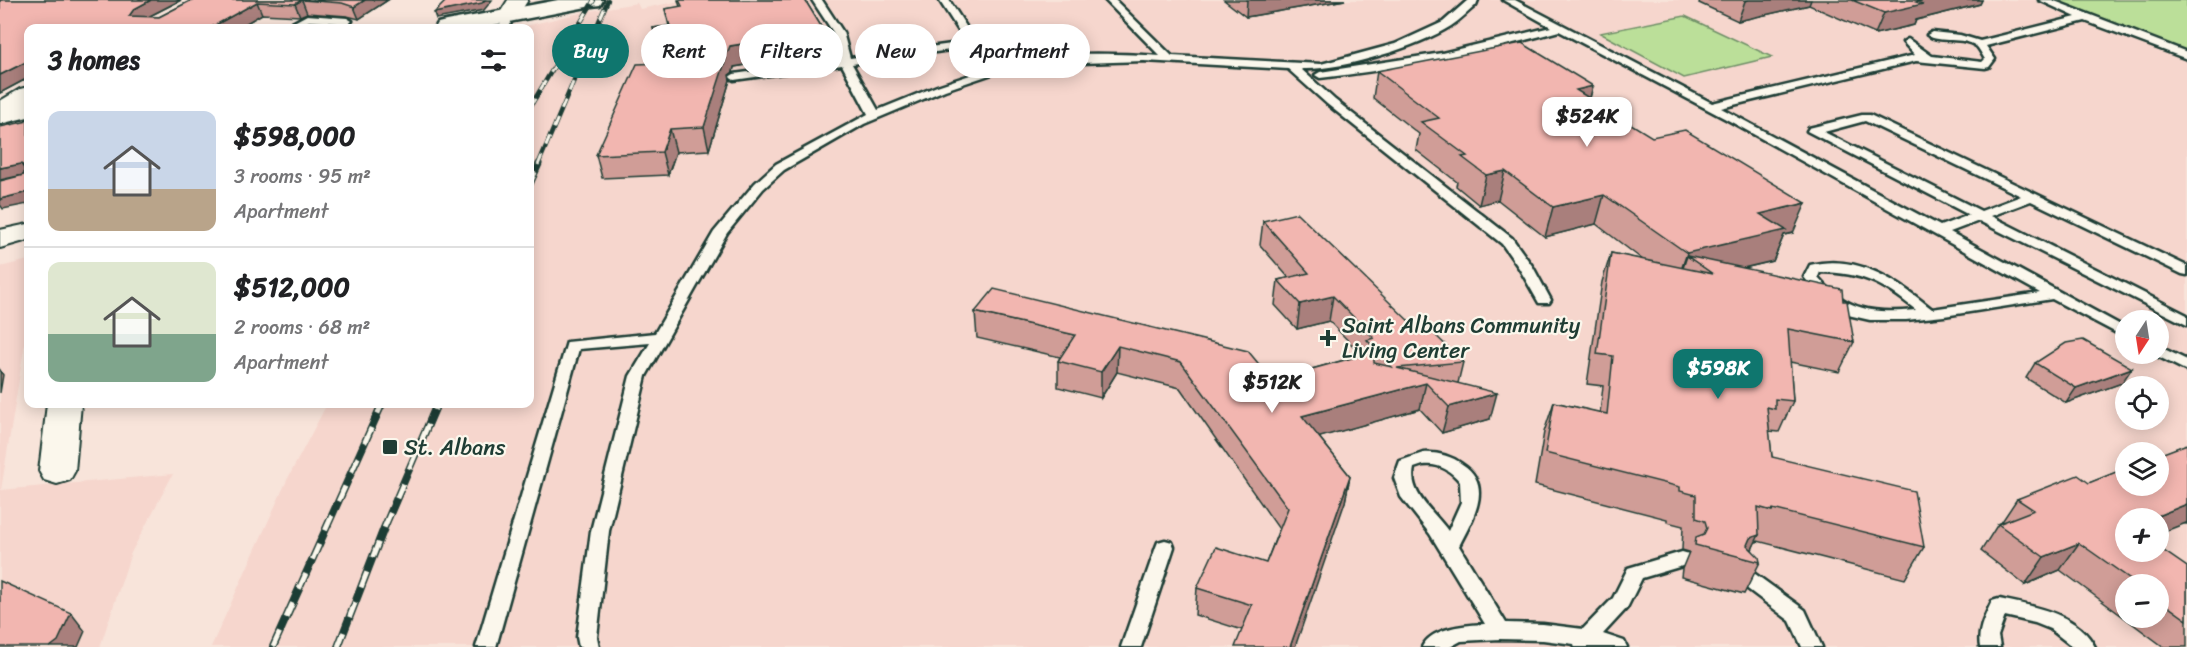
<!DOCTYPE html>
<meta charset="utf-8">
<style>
:root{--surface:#fff;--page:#f2f2f2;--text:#202124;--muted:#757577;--line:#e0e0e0;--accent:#0f766e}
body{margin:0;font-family:Sriracha,sans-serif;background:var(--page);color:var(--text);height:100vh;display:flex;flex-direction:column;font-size:22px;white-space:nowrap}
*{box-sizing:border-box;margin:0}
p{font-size:20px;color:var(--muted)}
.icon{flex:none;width:33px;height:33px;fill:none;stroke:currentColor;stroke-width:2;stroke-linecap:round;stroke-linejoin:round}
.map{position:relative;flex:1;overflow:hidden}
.side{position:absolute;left:24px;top:24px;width:510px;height:384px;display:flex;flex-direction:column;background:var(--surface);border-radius:12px;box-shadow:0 3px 15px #0003}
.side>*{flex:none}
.guide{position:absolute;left:552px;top:24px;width:570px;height:54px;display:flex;gap:12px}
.needle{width:39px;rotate:192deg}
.tools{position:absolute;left:2115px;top:310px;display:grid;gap:12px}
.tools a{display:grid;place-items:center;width:54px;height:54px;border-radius:50%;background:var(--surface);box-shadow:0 3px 15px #0003;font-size:30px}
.price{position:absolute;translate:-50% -51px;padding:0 14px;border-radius:12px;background:#fff;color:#222;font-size:20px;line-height:39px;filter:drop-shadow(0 2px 3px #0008)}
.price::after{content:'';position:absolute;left:50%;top:36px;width:18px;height:14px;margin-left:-9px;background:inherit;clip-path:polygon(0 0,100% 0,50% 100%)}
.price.current{background:var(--accent);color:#fff}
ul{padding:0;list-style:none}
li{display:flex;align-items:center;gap:18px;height:150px;padding:0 24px}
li+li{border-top:2px solid var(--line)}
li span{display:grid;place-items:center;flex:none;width:168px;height:120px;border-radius:12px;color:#555}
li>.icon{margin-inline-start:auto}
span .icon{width:72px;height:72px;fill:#fffc;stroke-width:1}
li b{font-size:26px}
h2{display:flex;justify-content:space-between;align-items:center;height:72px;padding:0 24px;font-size:26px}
.pill{padding:0 21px;border-radius:27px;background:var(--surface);box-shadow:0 3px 15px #0003;font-size:21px;line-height:54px}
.pill.current{background:var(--accent);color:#fff}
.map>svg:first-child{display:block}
.built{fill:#f6d6cd;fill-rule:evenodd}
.green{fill:#bbdf99;stroke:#6d8e66;stroke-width:1.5}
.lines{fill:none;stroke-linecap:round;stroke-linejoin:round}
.lane-casing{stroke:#1f3d34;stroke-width:5}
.street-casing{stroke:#1f3d34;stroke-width:4}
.secondary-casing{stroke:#1f3d34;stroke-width:5}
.lane{fill:#fbf7ec;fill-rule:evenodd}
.street{fill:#fbf7ec;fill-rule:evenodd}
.secondary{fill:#fbf7ec;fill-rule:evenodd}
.rail-far2-casing{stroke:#1f3d34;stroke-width:4.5}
.rail-far1-casing{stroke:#1f3d34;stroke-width:7}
.rail-casing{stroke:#1f3d34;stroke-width:8}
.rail-far2{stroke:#fbf7ec;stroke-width:3;stroke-dasharray:10;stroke-linecap:butt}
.rail-far1{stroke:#fbf7ec;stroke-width:4.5;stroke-dasharray:13;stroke-linecap:butt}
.rail{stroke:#fbf7ec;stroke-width:5;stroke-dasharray:16;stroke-linecap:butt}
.wall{fill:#d09d97;stroke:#1f3d34;stroke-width:1.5;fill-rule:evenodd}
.shaded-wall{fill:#a97f7b;stroke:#1f3d34;stroke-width:1.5}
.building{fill:#f2b6b0;stroke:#1f3d34;stroke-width:1.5}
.poi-dot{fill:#1f3d34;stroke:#fbf7ec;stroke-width:2}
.labels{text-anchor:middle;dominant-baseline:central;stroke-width:4.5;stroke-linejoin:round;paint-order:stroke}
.poi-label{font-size:22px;fill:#1f3d34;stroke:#fbf7ec;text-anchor:start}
</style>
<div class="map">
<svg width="2187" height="647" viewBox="0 0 2187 647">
<rect width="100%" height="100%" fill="#f8e4da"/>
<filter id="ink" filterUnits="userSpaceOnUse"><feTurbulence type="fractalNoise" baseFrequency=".0167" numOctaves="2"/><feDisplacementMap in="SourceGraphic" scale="12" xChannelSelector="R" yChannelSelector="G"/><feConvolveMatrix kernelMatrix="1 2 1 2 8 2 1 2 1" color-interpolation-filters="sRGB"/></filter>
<g filter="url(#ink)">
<g class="built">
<path d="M685 0H2052L2069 10 2187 52V647H211L287 480 327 404H530V28H524L525 26 589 11 637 3 640 9ZM2126 321H2158V354H2126ZM2126 387H2158V420H2126ZM2126 453H2158V486H2126ZM2126 519H2158V552H2126ZM2126 585H2158V618H2126Z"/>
<path d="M28 260V324L1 490 173 474 131 553 100 647H0V267Z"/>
</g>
<g class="green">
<path d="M2052 0H2187V52L2069 10Z"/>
<path d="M1685 16 1772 57 1684 78 1600 33Z"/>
</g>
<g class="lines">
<defs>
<g id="lane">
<path d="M812 0H822L843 32 850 58 966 42 939 0H949L973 37 1000 65C1041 51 1115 53 1160 56L1105 0H1115L1172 56 1321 64 1395 44 1443 22 1468 0H1478L1476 5C1468 12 1460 20 1451 26 1418 47 1340 71 1301 69L1335 100 1512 238 1533 267 1551 300 1549 303H1539L1519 268 1502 244 1327 104 1288 69 1144 61 1019 65 945 90 864 124 784 170 763 189 727 233 646 376 609 531 597 637 599 647H579L577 637 591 531 630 376 650 343 579 349 496 647H476L567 342 655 333 714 232 755 183 776 164 868 114 842 65 734 80 729 77 734 74 840 59 833 32ZM971 47 991 68 937 86 878 110 852 64Z"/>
<path d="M1503 0H1515L1712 103 1915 55 1903 42 1908 39 1932 56 1982 62 1985 59C1982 55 1979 48 1976 46 1962 36 1940 44 1927 35L1932 32 1960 35 1980 41 2076 17 2039 0H2052L2187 52V59L2085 21 1986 46 1995 59 1989 67 1985 68 1916 61 1721 108 1940 226 1969 215 1807 131 1809 128 1862 115H1870L2187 266V275L2182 274 2031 201 1991 216 2187 315V325L1979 221 1950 232 2126 328V338L2052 299 1944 316 1906 320H1870L1848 315 1833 307 1819 296 1804 277 1810 265C1857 253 1898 281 1932 309L2040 293 1726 119 1559 31C1480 53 1401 69 1320 78L1315 75 1320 72 1442 53 1551 27ZM1865 121 2021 196 1981 211 1824 132ZM1820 272C1863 273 1883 283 1916 310 1873 314 1847 311 1818 277Z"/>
<path d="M508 13 513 16 509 28H499L503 16Z"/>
<path d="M307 15 347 18 352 21 344 28H334L338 23 309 21 295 28H283Z"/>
<path d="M2158 346 2187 360V371L2153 354H2158Z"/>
<path d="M1423 453C1437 452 1451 456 1462 464 1495 485 1472 520 1459 546L1506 623 1543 624 1583 629 1613 598 1628 568 1682 552 1689 554 1691 559 1689 564 1642 578 1627 608 1603 634 1624 641 1627 647H1575L1574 644 1543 640 1500 639 1461 641 1450 647H1422C1432 627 1466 625 1485 624L1430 534 1401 497 1394 478 1400 461ZM1423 465C1438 463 1451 470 1460 482L1461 502 1448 531C1435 512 1408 494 1414 468Z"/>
<path d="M1165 540 1172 542 1174 547 1141 647H1121L1156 547 1158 542Z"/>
<path d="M1744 569 1751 571 1805 610 1822 647H1802L1790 621 1737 581 1734 576 1737 571Z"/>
<path d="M1999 599C2033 606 2078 613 2095 647H2073L2050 629 2035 623 2005 616 1998 636 2000 647H1980C1977 631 1985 616 1992 601Z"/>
</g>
<g id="street">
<path d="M508 0H528L515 20 508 22 501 20 498 16Z"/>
<path d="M28 87V104L9 117 0 119V101L20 89Z"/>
<path d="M28 224V240L0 248V230Z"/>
<path d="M47 404H81L75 471 70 480 57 484 44 480 39 471Z"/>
</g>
<g id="secondary">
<path d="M558 0H603L600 5 592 6 478 28H435L438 23 446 21Z"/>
<path d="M28 102V117L0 124V108Z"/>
</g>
</defs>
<use href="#lane" class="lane-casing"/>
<use href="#street" class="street-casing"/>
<use href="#secondary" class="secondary-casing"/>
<use href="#lane" class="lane"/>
<use href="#street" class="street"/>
<use href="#secondary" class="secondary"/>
<defs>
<g id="rail-far2">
<path d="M530 107 594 0"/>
<path d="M538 165 608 0"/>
</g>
<path id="rail-far1" d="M530 184 539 164"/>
<g id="rail">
<path d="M273 647 382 404"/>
<path d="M338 647 384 528 437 404"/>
</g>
</defs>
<use href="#rail-far2" class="rail-far2-casing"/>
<use href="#rail-far1" class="rail-far1-casing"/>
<use href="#rail" class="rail-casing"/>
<use href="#rail-far2" class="rail-far2"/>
<use href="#rail-far1" class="rail-far1"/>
<use href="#rail" class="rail"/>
</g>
<g class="wall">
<path d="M0 0H181L148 17H159L192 0H388L359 19 347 16 307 13 300 16 262 14 238 28H28V78L0 93Z"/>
<path d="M678 0H805L824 31 826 52 734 67 733 72 729 75 730 80 709 150 676 152 668 175 602 178 596 155 662 63 653 28 669 26 665 9 680 7Z"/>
<path d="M1224 0H1345L1246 17Z"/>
<path d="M1700 0H1982L1980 4 1916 20 1914 25 1875 34 1809 5 1738 21 1699 3Z"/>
<path d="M1377 71 1593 86 1590 98 1793 233 1784 235 1773 261 1744 268 1843 301 1854 342 1839 372 1790 362 1793 401 1779 432 1769 431 1772 457 1924 547 1905 579 1758 541 1757 542H1755L1752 550 1760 562 1744 594 1681 577 1682 569 1689 552 1682 550 1683 526 1667 522V519L1535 485 1544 432 1554 402 1600 413 1603 386 1587 384 1602 282 1611 253 1643 260 1596 224 1545 237 1498 200 1479 205 1456 186 1457 182 1416 150 1419 134 1373 98Z"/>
<path d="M1263 221 1415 327 1463 362 1458 383 1490 419 1442 433 1420 409 1319 437 1350 476 1345 502 1242 630 1195 615 1197 588 1266 563 1279 529 1180 388 1117 372 1101 398 1058 387V361L1060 357 977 338 975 312 1272 380 1362 355 1329 321 1297 329 1275 305 1278 280 1289 278 1260 245Z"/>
<path d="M2035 363 2122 383 2066 403 2026 378Z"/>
<path d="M2187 444V524L2158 519 2126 552 2187 567V647H2164L2060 570 2025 585 1981 551 1998 524 2001 523 2017 499 2089 483ZM2126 585H2158V618H2126Z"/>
</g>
<g class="shaded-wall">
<path d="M151 0H181L140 21 129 16 134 9Z"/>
<path d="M302 0 307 13 300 16 295 4Z"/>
<path d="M365 0H388L359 19 354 7Z"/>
<path d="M485 0H492L484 10 436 19 434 13Z"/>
<path d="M1247 0H1345L1246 17Z"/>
<path d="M1749 0H1811L1809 5 1738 21 1745 1Z"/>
<path d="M1923 0H1982L1980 4 1916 20 1914 25 1875 34 1884 13Z"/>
<path d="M257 2 262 14 238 28H210Z"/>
<path d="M824 31 826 52 734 67 733 72 729 75 730 80 709 150 704 127 723 55 730 46Z"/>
<path d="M28 61V78L0 93V75Z"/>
<path d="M1593 86 1586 113 1576 90Z"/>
<path d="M670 129 676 152 668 175 662 152Z"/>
<path d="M21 164 28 174 0 180V168Z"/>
<path d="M1505 171 1498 200 1479 205 1486 175Z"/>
<path d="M28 192V204L3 209 1 206H0V199Z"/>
<path d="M1604 195 1596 224 1545 237 1553 207Z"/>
<path d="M1806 203 1793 233 1784 235 1773 261 1713 275V274L1687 256 1678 283 1676 284 1687 253 1760 214Z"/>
<path d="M1333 296 1329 321 1297 329 1300 304Z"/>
<path d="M1118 346 1117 372 1101 398V372Z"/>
<path d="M2132 368 2122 383 2066 403 2076 388Z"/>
<path d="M0 370 3 375 0 393Z"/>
<path d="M1426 383 1420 409 1299 443 1302 416Z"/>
<path d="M1497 393 1490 419 1442 433 1449 407Z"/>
<path d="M1350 476 1345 502 1295 647H1290Z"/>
<path d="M2187 504V522L2186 523 2158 534V519H2150Z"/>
<path d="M1759 535 1747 559 1741 557 1750 538Z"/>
<path d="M2079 543 2060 570 2025 585 2044 557Z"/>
<path d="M71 613 85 631 78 647H50Z"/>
</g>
<g class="building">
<path d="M0 0H151L134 9 129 16 159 17 192 0H365L354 7 342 3 302 0 295 4 257 2 210 28H28V61L0 75Z"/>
<path d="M447 0H485L482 3 434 13Z"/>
<path d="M679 0H805L824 31 730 46 728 51 723 55 726 59 704 127 670 129 662 152 596 155 637 64 663 63 653 28 670 26 665 9 682 6Z"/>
<path d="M1852 0H1923L1916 2 1923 4 1884 13Z"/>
<path d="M1522 43 1593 86 1576 90 1652 137 1685 130 1806 203 1760 214 1786 230 1687 253 1604 195 1553 207 1505 171 1486 175 1462 157 1467 156 1421 122 1439 118 1377 71Z"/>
<path d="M28 121V192L0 199V181L24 175V166L21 164 0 168V127Z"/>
<path d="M1297 213 1415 327 1424 324 1463 362 1397 368 1497 393 1449 407 1426 383 1302 416 1350 476 1290 647H1235L1252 605 1197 588 1216 547 1266 563 1288 508 1181 362 1118 346 1101 372 1058 361 1075 335 975 312 994 289 1248 351 1272 380 1374 352V363L1392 367 1367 340 1374 338 1333 296 1300 304 1278 280 1309 273 1263 221Z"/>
<path d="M1611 253 1713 274 1687 256 1842 289 1843 301H1847L1854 342 1788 329 1793 401 1775 399V409L1767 407 1772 457 1914 491 1924 547 1773 509 1772 511 1758 507 1759 535 1750 538 1747 545 1759 557 1760 562 1695 545 1696 537 1704 534 1707 528 1705 521 1696 518V495L1680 491V487L1545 453 1554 402 1607 414 1613 356 1597 354Z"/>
<path d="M2083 340 2132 368 2076 388 2035 363 2066 343Z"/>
<path d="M2187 444V504L2150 519H2126V552H2158V547L2187 567V620L2158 599V585H2139L2079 543 2044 557 1998 524 2034 510 2017 499 2078 475 2089 483 2126 468V486H2158V455Z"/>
<path d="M0 581 71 613 58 641 50 647H0Z"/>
</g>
</g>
<g class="poi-dot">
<path d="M1325 329h6v6h6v6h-6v6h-6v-6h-6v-6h6z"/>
<rect x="382" y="439" width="16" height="16" rx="3"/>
</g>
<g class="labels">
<g class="poi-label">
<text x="1342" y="325">Saint Albans Community<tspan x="1342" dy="25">Living Center</tspan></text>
<text x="404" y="447">St. Albans</text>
</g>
</g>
</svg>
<div class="tools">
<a><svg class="needle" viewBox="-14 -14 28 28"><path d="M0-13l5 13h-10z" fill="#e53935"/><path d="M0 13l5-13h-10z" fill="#757577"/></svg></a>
<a><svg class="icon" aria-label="locate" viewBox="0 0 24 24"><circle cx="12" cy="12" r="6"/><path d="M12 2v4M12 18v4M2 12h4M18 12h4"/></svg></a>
<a><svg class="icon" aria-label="layers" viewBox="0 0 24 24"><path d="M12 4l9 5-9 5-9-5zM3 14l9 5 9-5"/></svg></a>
<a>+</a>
<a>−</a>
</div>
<b class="price" style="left:1587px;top:148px">$524K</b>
<b class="price current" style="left:1718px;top:400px">$598K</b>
<b class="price" style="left:1272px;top:414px">$512K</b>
<div class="guide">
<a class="pill current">Buy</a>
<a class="pill">Rent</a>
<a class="pill">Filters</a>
<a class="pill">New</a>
<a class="pill">Apartment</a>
</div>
<section class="side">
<h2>3 homes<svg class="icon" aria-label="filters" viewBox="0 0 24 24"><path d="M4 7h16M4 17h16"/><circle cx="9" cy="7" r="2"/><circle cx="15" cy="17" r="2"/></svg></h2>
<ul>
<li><span style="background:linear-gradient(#c9d6e8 65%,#b9a48a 0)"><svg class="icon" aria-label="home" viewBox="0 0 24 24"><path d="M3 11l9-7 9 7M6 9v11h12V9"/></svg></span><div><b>$598,000</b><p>3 rooms · 95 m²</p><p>Apartment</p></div></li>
<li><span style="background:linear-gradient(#dfe7d0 60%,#7fa58c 0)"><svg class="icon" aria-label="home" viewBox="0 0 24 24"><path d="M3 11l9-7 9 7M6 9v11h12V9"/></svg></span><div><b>$512,000</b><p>2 rooms · 68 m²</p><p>Apartment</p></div></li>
</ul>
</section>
</div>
